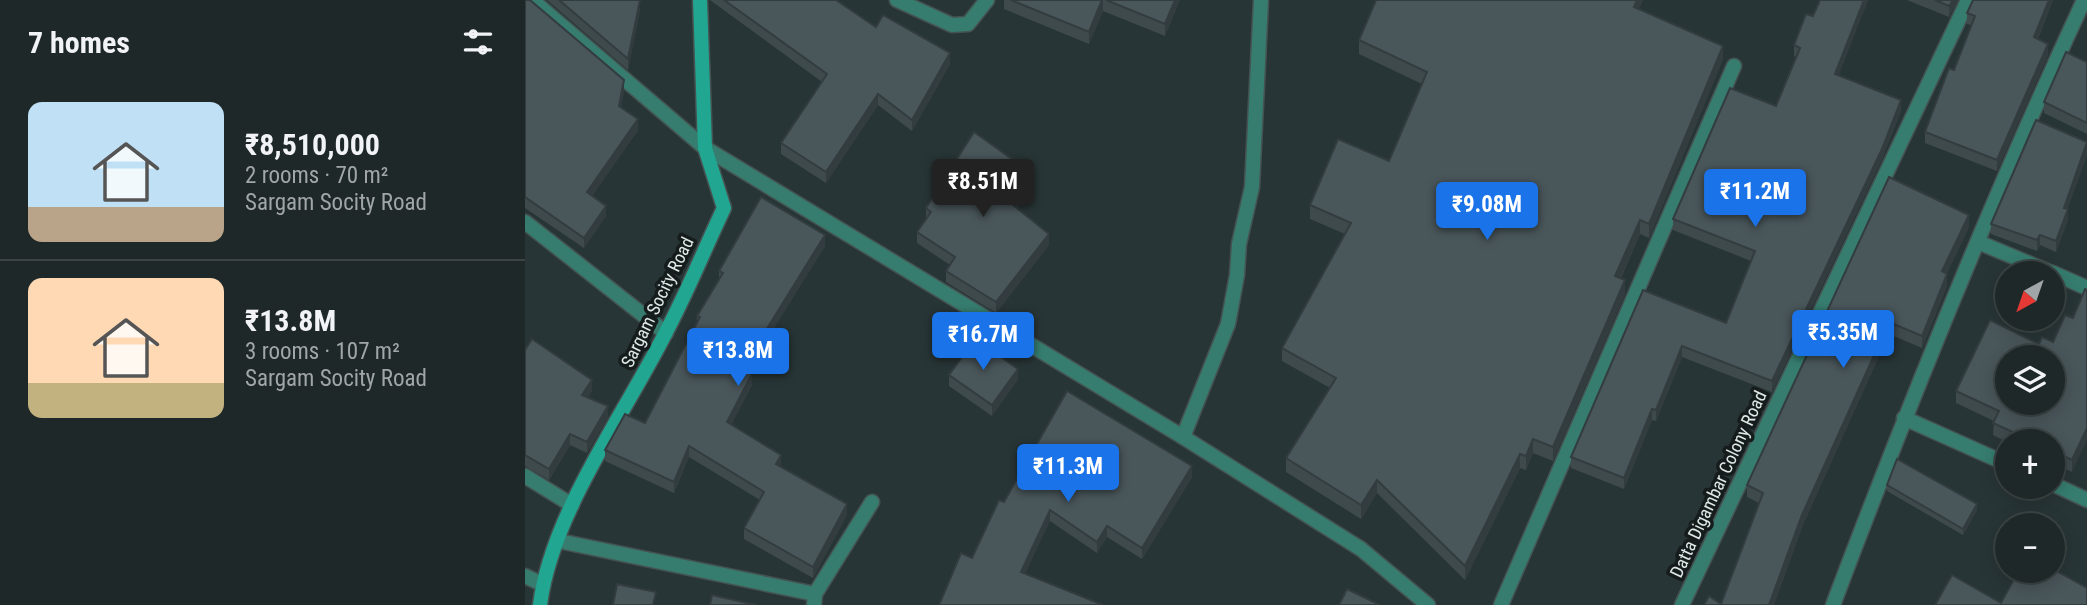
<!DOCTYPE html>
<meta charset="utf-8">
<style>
:root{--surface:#1e2828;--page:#2b3434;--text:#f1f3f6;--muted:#a1a6a8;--line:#3c4445;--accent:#1a73e8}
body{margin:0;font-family:"Roboto Condensed",sans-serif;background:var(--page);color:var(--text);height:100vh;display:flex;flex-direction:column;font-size:26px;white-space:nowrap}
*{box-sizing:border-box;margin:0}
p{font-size:23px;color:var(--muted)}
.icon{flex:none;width:38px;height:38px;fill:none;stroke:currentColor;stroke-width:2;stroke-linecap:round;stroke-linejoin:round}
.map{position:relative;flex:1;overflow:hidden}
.drawer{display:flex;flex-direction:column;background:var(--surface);width:525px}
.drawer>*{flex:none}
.needle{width:46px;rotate:220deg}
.buttons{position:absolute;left:1470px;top:261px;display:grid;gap:14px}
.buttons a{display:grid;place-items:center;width:70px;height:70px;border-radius:50%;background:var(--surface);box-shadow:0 4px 18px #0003,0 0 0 2px var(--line);font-size:35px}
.price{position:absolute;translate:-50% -60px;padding:0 16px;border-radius:7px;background:var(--accent);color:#fff;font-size:23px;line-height:46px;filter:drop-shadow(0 2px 4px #0008)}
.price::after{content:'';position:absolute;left:50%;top:42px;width:21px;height:16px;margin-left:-10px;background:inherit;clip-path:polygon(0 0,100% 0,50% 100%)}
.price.selected{background:#222;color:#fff}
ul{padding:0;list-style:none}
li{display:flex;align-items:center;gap:21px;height:175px;padding:0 28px}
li+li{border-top:2px solid var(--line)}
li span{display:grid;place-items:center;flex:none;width:196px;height:140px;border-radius:14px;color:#555}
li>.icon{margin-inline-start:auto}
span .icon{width:84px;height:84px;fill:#fffc;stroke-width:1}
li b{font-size:30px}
h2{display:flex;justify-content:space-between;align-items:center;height:84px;padding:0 28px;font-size:30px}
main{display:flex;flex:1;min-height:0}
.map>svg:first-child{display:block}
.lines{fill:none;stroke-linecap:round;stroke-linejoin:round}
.street-casing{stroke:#455252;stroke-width:17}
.secondary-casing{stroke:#455252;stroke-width:17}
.street{stroke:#367d6f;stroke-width:14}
.secondary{stroke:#21a691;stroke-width:14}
.wall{fill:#3f4a4d}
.shaded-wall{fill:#333c3f}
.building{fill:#49565a;stroke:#333c3f;stroke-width:2;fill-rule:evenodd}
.labels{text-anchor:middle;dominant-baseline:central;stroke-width:7;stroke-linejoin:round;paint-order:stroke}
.street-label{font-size:18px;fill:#e0e8e8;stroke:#161c1c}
</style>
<main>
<section class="drawer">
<h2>7 homes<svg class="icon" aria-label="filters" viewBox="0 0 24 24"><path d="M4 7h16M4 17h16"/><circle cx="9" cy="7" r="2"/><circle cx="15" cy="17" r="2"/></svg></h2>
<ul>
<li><span style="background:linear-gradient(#bfe0f5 75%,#b9a48a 0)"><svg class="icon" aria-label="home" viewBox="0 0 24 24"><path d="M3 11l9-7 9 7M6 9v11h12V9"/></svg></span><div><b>₹8,510,000</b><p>2 rooms · 70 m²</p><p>Sargam Socity Road</p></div></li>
<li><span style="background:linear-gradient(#ffd9b3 75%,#c2b280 0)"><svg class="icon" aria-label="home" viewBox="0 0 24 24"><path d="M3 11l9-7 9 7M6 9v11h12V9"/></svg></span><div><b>₹13.8M</b><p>3 rooms · 107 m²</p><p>Sargam Socity Road</p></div></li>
</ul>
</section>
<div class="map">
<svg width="1562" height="605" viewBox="0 0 1562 605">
<rect width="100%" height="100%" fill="#283536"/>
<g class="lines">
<defs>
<g id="street">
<path d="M7 0 180 148 658 437 836 549 903 605"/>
<path d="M372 0 427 25 443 24 462 0"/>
<path d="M0 222 141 333"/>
<path d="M1453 242 1527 273"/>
<path d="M1528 273 1562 288"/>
<path d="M1379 418 1482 464"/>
<path d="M658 437 703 324 712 275 714 244 727 187 736 0"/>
<path d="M0 476 47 505"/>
<path d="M1528 484 1562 500"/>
<path d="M34 541 290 594 289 605"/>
<path d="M0 576 17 584"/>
<path d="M290 594 347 502"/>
<path d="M976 605 1209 66"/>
<path d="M1157 605 1443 0"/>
<path d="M1308 605C1385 401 1467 198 1559 0"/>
</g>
<path id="secondary" d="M15 605C26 515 99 415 140 334 162 293 179 250 199 208L180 148 175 0"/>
</defs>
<use href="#street" class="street-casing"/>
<use href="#secondary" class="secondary-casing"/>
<use href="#street" class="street"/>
<use href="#secondary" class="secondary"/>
</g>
<g class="wall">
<path d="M0 0 99 91 96 107 113 130 67 196 81 216 59 248 0 208Z"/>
<path d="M22 0H115V10L103 70Z"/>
<path d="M185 0H311L351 27 425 64 387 131 353 105 301 183 256 154V143L297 82Z"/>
<path d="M479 0H655L640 36 578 11 564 44 479 9Z"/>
<path d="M1118 0 1114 9 1198 59 1124 238 1115 234 1096 278 1100 294 1028 461 1008 453 1001 470 995 468 940 580 852 493 836 519 761 472V458L805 388 757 361V348L820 234 785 219V205L864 161 897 84 834 54V40Z"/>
<path d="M1295 0H1343L1313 75 1376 111 1357 159 1247 392 1157 357 1131 421 1127 420 1099 489 1046 468V457L1118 290 1201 323 1226 261 1148 230V219L1251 106 1271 57 1269 56V45L1288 16Z"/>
<path d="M1382 0H1433L1424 17Z"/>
<path d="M1448 0H1528L1513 39 1523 55 1472 171 1400 143V132L1429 70 1447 25 1442 24V13Z"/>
<path d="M1562 62V134L1519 113V102Z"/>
<path d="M508 185 492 209 524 245 471 313 421 282V271L425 265 392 243V232L401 219V208Z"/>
<path d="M1542 209 1543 220 1531 252 1515 245 1512 251 1466 234V224Z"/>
<path d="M1444 227 1422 273V286L1397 348 1364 334 1277 527 1249 605H1179L1196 604 1234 503 1222 497V485Z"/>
<path d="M300 246 222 371 227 385 206 425 256 466V467L322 515 288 578 219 539V528L235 500 164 457 149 493 80 461V450L120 423 172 322V316L194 280V271Z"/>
<path d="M1548 318 1547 472 1528 463V441L1482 442 1468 435 1469 421 1431 403V391L1514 344 1528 342Z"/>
<path d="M0 350 67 391 63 397 83 417 62 453 45 445 24 480 0 466Z"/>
<path d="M424 375 493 379 467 416 424 386Z"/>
<path d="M667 477 617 559 582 537 572 553 525 521 414 605 447 558 479 502Z"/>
<path d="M1362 485 1452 510 1438 535 1362 491Z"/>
</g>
<g class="shaded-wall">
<path d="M115 0V10L103 70V59Z"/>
<path d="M578 0V11L564 44V32Z"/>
<path d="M650 0H655L640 36V24Z"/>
<path d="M1112 0H1118L1109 21V7Z"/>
<path d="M1339 0H1343L1310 85V74Z"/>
<path d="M1428 0H1433L1424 17V6Z"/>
<path d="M1524 0H1528L1509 48V37Z"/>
<path d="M1523 44V55L1472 171V160Z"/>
<path d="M1198 46V59L1124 238V224Z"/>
<path d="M425 53V64L387 131V120Z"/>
<path d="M99 80V91L94 117V106Z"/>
<path d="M353 94V105L301 183V172Z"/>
<path d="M1376 100V111L1357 159 1247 392V381Z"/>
<path d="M113 119V130L62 203V192Z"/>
<path d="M1562 145V156L1539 219V208Z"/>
<path d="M508 174V185L488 216V205Z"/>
<path d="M81 206V216L59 248V238Z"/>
<path d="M1543 209V220L1531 252V241Z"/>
<path d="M1444 215V227L1417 283V271Z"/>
<path d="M1115 220V234L1090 290V276Z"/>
<path d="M524 234V245L471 313V302Z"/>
<path d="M300 235V246L217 379V369Z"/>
<path d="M1515 235V245L1512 251V240Z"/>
<path d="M1422 274V286L1397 348V336Z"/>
<path d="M1100 280V294L1028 461V447Z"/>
<path d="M1364 322V334L1277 527 1249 605H1244L1277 515Z"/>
<path d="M1157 346V357L1131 421V410Z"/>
<path d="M493 369V379L467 416V405Z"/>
<path d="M227 374V385L202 433V422Z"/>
<path d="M67 380V391L57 406V395Z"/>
<path d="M83 406V417L62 453V442Z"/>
<path d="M1127 409V420L1099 489V478Z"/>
<path d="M1562 428V440L1547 472V460Z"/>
<path d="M45 434V445L24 480V469Z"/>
<path d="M1008 439V453L1001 470V456Z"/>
<path d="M164 446V457L149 493V482Z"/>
<path d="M995 454V468L940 580V566Z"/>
<path d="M256 455V466L251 475V464Z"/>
<path d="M667 466V477L617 559V548Z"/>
<path d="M852 480V493L836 519V505Z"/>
<path d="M322 504V515L288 578V567Z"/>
<path d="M1452 504V510L1438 535V529Z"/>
<path d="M525 510V521L496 583V572Z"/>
<path d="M582 526V537L572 553V542Z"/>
</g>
<g class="building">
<path d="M0 0H5L99 80 94 106 113 119 62 192 81 206 59 238 0 197Z"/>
<path d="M34 0H115L103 59Z"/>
<path d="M199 0H311L351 27 358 15 425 53 387 120 353 94 301 172 256 143 302 74Z"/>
<path d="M486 0H577L564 32Z"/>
<path d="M581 0H650L640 24Z"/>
<path d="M851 0H1112L1109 7 1198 46 1124 224 1115 220 1090 276 1100 280 1028 447 1008 439 1001 456 995 454 940 566 852 480 836 505 761 458 811 378 757 348 826 223 785 205 813 139 864 161 902 72 834 40Z"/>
<path d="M1295 0H1339L1310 74 1376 100 1357 149 1247 381 1157 346 1131 410 1127 409 1099 478 1046 457 1118 290 1201 323 1230 251 1148 219 1205 88 1251 106 1275 48 1269 45 1281 14 1288 16Z"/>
<path d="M1410 0H1428L1424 6Z"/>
<path d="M1448 0H1524L1509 37 1523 44 1472 160 1400 132 1424 68 1429 70 1450 16 1442 13Z"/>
<path d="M1541 52 1562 62V123L1519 102Z"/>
<path d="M1511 120 1562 142 1539 208 1543 209 1531 241 1515 235 1512 240 1466 224Z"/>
<path d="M449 132 508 174 488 205 524 234 471 302 421 271 430 257 392 232 406 212 401 208Z"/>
<path d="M1364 177 1444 215 1417 271 1422 274 1397 336 1364 322 1277 515 1244 605H1179L1184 596 1196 604 1238 493 1222 485Z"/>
<path d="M236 197 300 235 217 369 227 374 202 422 256 455 251 464 322 504 288 567 219 528 239 492 164 446 149 482 80 450 100 414 120 423 175 317 172 316 198 273 194 271Z"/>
<path d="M1560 289 1562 290V428L1547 460 1528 451V441H1507L1468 423 1474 411 1431 391 1465 320 1514 344 1517 337 1528 342 1540 315 1548 318ZM1482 357H1528V402H1482Z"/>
<path d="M7 339 67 380 57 395 83 406 62 442 45 434 24 469 0 455V350Z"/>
<path d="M450 339 493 369 467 405 424 375Z"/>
<path d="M542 391 667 466 617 548 582 526 572 542 525 510 496 572 578 605H414L436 553 447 558 474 500 479 502Z"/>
<path d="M1372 459 1452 504 1438 529 1362 485Z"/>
<path d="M1528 569 1562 588V605H1410L1427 575 1476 603 1494 570H1528Z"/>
<path d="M92 584 131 592 128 605H88Z"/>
<path d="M822 589 855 605H814Z"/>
<path d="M187 595 231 605H185Z"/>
</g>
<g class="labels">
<g class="street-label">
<text transform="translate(132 302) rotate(-64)">Sargam Socity Road</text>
<text transform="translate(1193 484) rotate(-65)">Datta Digambar Colony Road</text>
</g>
</g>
</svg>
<div class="buttons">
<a><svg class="needle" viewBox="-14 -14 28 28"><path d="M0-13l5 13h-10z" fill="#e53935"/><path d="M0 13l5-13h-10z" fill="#a1a6a8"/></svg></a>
<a><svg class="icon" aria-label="layers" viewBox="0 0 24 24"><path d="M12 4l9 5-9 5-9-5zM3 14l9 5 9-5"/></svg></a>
<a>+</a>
<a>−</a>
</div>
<b class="price selected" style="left:458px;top:219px">₹8.51M</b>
<b class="price" style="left:1230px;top:229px">₹11.2M</b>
<b class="price" style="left:962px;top:242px">₹9.08M</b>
<b class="price" style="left:1318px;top:370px">₹5.35M</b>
<b class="price" style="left:458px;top:372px">₹16.7M</b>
<b class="price" style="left:213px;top:388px">₹13.8M</b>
<b class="price" style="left:543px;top:504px">₹11.3M</b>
</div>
</main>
